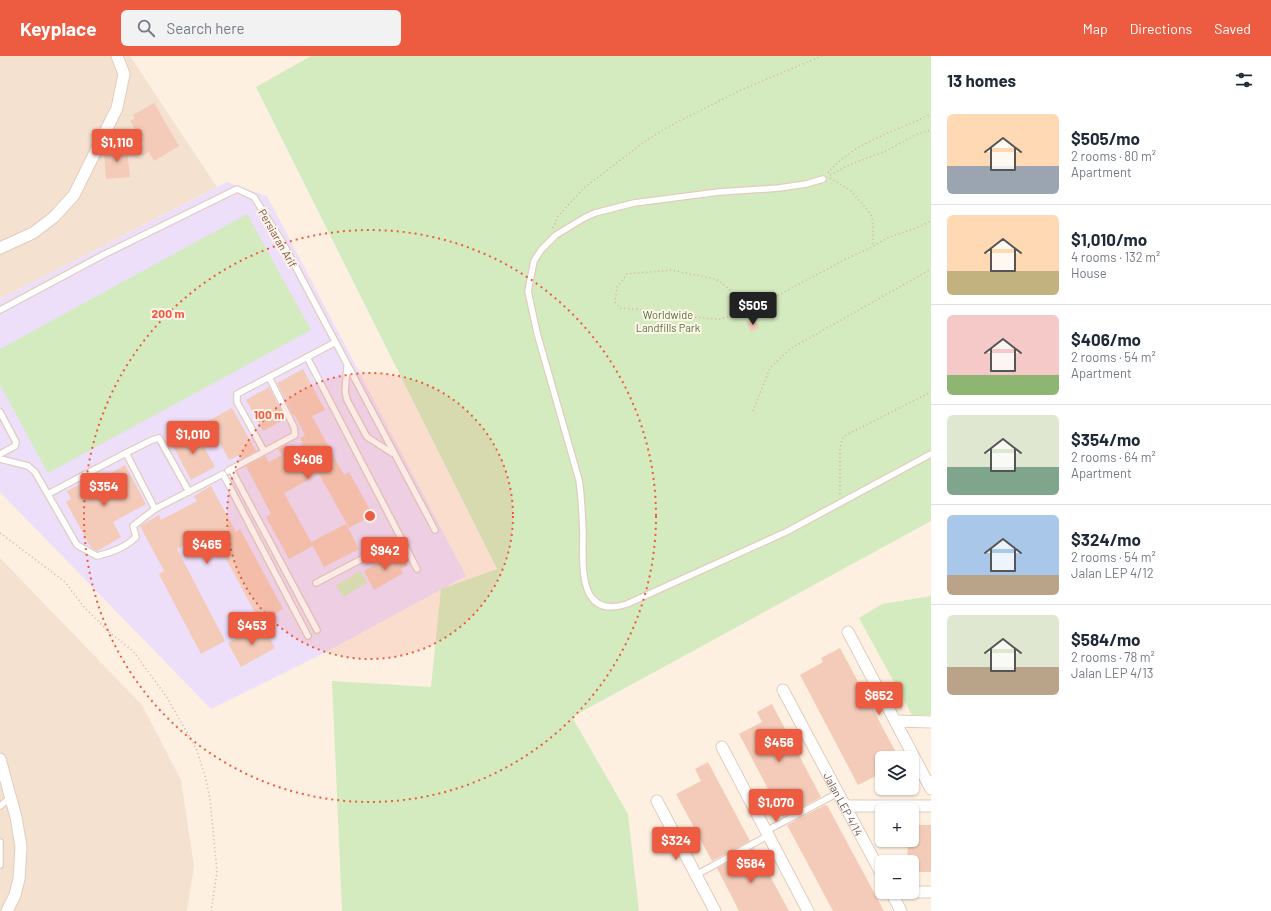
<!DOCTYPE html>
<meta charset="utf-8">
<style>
:root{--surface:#fff;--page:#f2f2f3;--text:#1f2937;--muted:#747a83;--line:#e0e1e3;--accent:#ed5b41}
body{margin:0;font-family:Barlow,sans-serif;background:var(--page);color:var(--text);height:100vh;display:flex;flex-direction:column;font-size:15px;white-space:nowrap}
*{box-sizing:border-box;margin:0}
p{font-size:13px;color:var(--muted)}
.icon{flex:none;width:22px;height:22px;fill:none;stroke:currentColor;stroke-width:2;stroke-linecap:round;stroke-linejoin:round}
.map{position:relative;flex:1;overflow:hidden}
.panel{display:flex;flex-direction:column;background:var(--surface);width:340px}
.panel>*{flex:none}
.controls{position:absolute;left:875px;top:695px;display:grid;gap:8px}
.controls a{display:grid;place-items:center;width:44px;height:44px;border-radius:6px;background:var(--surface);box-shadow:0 1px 3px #0004;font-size:20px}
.price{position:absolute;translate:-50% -34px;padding:0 9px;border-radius:4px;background:var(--accent);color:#fff;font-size:13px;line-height:26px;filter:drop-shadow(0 1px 2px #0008)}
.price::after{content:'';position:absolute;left:50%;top:24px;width:12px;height:9px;margin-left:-6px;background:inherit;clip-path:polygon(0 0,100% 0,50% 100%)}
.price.current{background:#222;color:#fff}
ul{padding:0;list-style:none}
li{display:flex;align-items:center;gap:12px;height:100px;padding:0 16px}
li+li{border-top:1px solid var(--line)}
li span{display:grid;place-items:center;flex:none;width:112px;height:80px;border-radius:6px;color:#555}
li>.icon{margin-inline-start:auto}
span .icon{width:48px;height:48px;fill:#fffc;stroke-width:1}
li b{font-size:17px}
h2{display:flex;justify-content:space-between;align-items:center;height:48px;padding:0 16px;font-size:17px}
header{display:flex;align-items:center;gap:24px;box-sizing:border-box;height:56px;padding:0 20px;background:var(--accent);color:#fff}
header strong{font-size:19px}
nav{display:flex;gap:22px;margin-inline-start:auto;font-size:14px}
.search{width:280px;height:36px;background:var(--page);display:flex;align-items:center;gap:10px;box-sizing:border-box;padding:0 14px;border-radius:6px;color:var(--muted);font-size:15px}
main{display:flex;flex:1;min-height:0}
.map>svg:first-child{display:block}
.residential{fill:#f5e1d0}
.education{fill:#eddef9}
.green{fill:#d4ebbf}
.building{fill:#f4cbb8}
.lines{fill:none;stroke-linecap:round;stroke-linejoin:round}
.service-casing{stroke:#e2ccbd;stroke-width:8}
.minor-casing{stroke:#e2ccbd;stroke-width:13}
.path{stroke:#d8ae9b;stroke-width:1.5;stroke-dasharray:1 3;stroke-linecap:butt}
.service{stroke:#fff;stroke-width:5.5}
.minor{stroke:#fff;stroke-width:11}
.ring{fill:none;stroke:#ed5b41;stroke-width:2;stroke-dasharray:2 4}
.labels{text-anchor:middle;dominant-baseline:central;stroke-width:4;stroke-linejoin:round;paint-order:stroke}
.street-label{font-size:11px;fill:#765447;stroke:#fff5e9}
.park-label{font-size:11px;fill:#52763c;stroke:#fff5e9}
.centre{fill:#ed5b41;stroke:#fff5e9;stroke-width:2}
.ring-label{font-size:12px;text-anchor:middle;font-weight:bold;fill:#ed5b41;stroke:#fff5e9;stroke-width:4;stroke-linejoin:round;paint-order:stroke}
</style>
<header>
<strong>Keyplace</strong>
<div class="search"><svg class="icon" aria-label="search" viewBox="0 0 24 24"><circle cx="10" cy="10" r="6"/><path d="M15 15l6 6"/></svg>Search here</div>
<nav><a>Map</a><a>Directions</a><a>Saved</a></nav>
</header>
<main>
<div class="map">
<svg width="931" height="855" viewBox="0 0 931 855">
<rect width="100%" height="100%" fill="#fdf0e1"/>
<g class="residential">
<path d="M0 0H130L217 131 0 243Z"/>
<path d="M0 502 142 649 181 724 194 810 187 855H0Z"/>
</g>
<path class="education" d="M227 126 267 140 466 520 326 596 211 653 0 436V243Z"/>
<g class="green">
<path d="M311 0H931V465L572 661 628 758 639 855H342L332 625 431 631 441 533 497 513 256 31Z"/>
<path d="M247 158 311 274 48 417 0 329V293Z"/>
<path d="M361 515 367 527 343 541 336 529Z"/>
<path d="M931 540V659H912L859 562 882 548Z"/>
</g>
<g class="building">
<path d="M154 47 179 90 154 105 149 96 142 100 137 92 144 88 130 65 135 62 133 59Z"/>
<path d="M121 88 122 94H127L130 121 106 123 104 96 112 95 111 89Z"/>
<path d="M754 263 759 272 751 276 747 267Z"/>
<path d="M303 313 325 354 312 360 344 419 349 416 373 459 349 472 319 418 284 437 311 486 346 468 359 493 324 511 313 490 289 503 266 461 271 458 246 410 265 400 269 406 282 399 278 393 286 389 290 395 303 388 300 382 305 379 294 358 293 359 277 327Z"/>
<path d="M269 331 285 363 263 375 246 344Z"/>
<path d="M232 352 256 395 242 403 240 399 229 404 208 365Z"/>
<path d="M194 373 215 411 191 424 171 386Z"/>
<path d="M125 409 146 448 113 466 121 481 97 495 91 492 66 446 71 443 67 435 85 426 89 434 104 426 102 422Z"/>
<path d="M211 430 236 476 240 473 283 553 260 566 211 475 177 493 225 585 201 598 159 518 164 515 140 470 159 459 161 464 197 445 194 440Z"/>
<path d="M393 499 396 506 404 501 408 509 401 513 403 517 374 534 364 515Z"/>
<path d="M262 568 275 592 241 611 228 587Z"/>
<path d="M840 592 899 702H882V717L858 729 800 619 823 606 821 602Z"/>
<path d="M772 648 821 741 783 761 739 678 762 666 757 656Z"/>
<path d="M708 706 750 785 712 805 676 738 701 725 695 713Z"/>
<path d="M825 749 826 750 827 749 884 855H833L787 769Z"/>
<path d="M912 769H931V816H912V806H907L908 784H912Z"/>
<path d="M754 792 755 795 756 794 789 855H739L717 812Z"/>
</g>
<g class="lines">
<defs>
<g id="service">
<path d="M823 123 806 128 779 132 719 136 634 147 595 157 584 162 556 179 541 194 534 205 528 235 537 277 579 424C582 442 582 459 583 477 583 508 577 564 627 548L786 476 931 398"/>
<path d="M0 254 101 200 237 133 254 141 284 189 435 474"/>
<path d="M307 301 417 513"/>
<path d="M347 311 345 335 347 344 367 381 392 397"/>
<path d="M0 356 16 386 15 390 0 398"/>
<path d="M264 395 237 346V338L334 287"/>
<path d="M126 397 155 453"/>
<path d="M0 403 28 410 35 416 77 489 97 500C112 496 125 492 136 481L133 470 155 453 223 418 308 580"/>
<path d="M231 413 317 574"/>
<path d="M228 415 295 379 294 371 269 321"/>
<path d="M48 438 126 397 152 384 159 382 189 436"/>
<path d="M316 527 400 483"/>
<path d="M0 750 11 741"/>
<path d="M766 775 838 737"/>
<path d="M0 786V809"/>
<path d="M696 819 769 779"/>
</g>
<g id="minor">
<path d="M0 192 33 177 54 161 74 139 117 52 124 18 117 0"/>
<path d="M848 576 931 733"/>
<path id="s1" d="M783 634 882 819"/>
<path d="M895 665 931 666"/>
<path d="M722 691 808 855"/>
<path d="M0 703 16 761 21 791 19 823 15 839 7 855"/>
<path d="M657 745 715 855"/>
<path d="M845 750H931"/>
<path d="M891 836 901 855"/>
<path d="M906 836H931"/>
</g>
</defs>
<use href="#service" class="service-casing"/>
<use href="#minor" class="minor-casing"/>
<g class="path">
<path d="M828 117C855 85 895 76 931 58"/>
<path d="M830 119 849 109 886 95 917 78 931 74"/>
<path d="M830 122 850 134 866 152 871 159 873 166V190"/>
<path d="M553 172 558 160 584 132 644 86 666 72 741 34 822 0"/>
<path d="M743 258 740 244 728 232 716 223 671 214 627 218 617 231 615 246 620 252 644 254 658 259 721 263 727 261H735L739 260 848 202 872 191 887 182 916 172 931 165"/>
<path d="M753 355 770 312 790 293 931 213"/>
<path d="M840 438V392L842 383 846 379 931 336"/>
<path d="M0 477 65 526 85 552 109 576 133 595 166 640 196 692 206 723 210 743 217 816 211 855"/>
</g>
<use href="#service" class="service"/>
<use href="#minor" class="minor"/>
</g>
<circle cx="370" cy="460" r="143" fill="#ed5b41" fill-opacity=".12"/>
<g class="ring">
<circle cx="370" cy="460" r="143"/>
<circle cx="370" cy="460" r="286"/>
</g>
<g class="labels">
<g class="street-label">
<text transform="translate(278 182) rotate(60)">Persiaran Arif</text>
<text stroke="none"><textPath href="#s1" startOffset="129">Jalan LEP 4/14</textPath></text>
</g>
<g class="park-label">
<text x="668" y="258">Worldwide<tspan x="668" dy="13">Landfills Park</tspan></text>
</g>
</g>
<circle cx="370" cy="460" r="6" class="centre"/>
<g class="ring-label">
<text x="168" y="262">200 m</text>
<text x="269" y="363">100 m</text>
</g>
</svg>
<div class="controls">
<a><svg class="icon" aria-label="layers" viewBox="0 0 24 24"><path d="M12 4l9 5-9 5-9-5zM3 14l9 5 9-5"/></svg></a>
<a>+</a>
<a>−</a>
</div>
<b class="price" style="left:117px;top:107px">$1,110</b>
<b class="price current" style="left:753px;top:270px">$505</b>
<b class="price" style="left:193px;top:399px">$1,010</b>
<b class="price" style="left:308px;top:424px">$406</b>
<b class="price" style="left:104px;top:451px">$354</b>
<b class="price" style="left:207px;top:509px">$465</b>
<b class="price" style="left:385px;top:515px">$942</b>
<b class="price" style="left:252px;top:590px">$453</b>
<b class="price" style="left:879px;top:660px">$652</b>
<b class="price" style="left:779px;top:707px">$456</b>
<b class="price" style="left:776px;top:767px">$1,070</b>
<b class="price" style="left:676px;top:805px">$324</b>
<b class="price" style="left:751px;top:828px">$584</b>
</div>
<section class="panel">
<h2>13 homes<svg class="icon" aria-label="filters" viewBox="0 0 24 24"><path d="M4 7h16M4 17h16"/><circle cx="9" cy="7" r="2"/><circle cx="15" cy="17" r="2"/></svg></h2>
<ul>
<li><span style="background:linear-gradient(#ffd9b3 65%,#9aa5b1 0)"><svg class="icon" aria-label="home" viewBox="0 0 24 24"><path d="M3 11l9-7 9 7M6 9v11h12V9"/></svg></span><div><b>$505/mo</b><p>2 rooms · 80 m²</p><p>Apartment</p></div></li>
<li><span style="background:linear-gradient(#ffd9b3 70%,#c2b280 0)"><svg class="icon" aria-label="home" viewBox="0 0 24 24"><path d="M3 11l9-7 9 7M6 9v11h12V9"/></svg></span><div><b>$1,010/mo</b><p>4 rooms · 132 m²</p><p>House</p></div></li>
<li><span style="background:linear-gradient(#f6c9c9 75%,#8fb573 0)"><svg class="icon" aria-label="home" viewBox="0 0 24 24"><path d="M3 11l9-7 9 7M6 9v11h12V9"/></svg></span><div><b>$406/mo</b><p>2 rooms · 54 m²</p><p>Apartment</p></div></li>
<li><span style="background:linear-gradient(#dfe7d0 65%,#7fa58c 0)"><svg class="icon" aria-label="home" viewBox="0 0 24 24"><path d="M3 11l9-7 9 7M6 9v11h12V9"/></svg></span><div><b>$354/mo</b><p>2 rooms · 64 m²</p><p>Apartment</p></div></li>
<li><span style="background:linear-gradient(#a9c7e8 75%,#b9a48a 0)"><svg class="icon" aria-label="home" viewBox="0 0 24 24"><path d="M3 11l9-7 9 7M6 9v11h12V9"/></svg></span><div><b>$324/mo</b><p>2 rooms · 54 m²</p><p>Jalan LEP 4/12</p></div></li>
<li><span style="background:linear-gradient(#dfe7d0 65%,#b9a48a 0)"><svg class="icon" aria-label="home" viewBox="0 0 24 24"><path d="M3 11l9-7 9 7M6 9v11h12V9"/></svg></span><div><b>$584/mo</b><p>2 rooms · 78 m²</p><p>Jalan LEP 4/13</p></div></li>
</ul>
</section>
</main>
